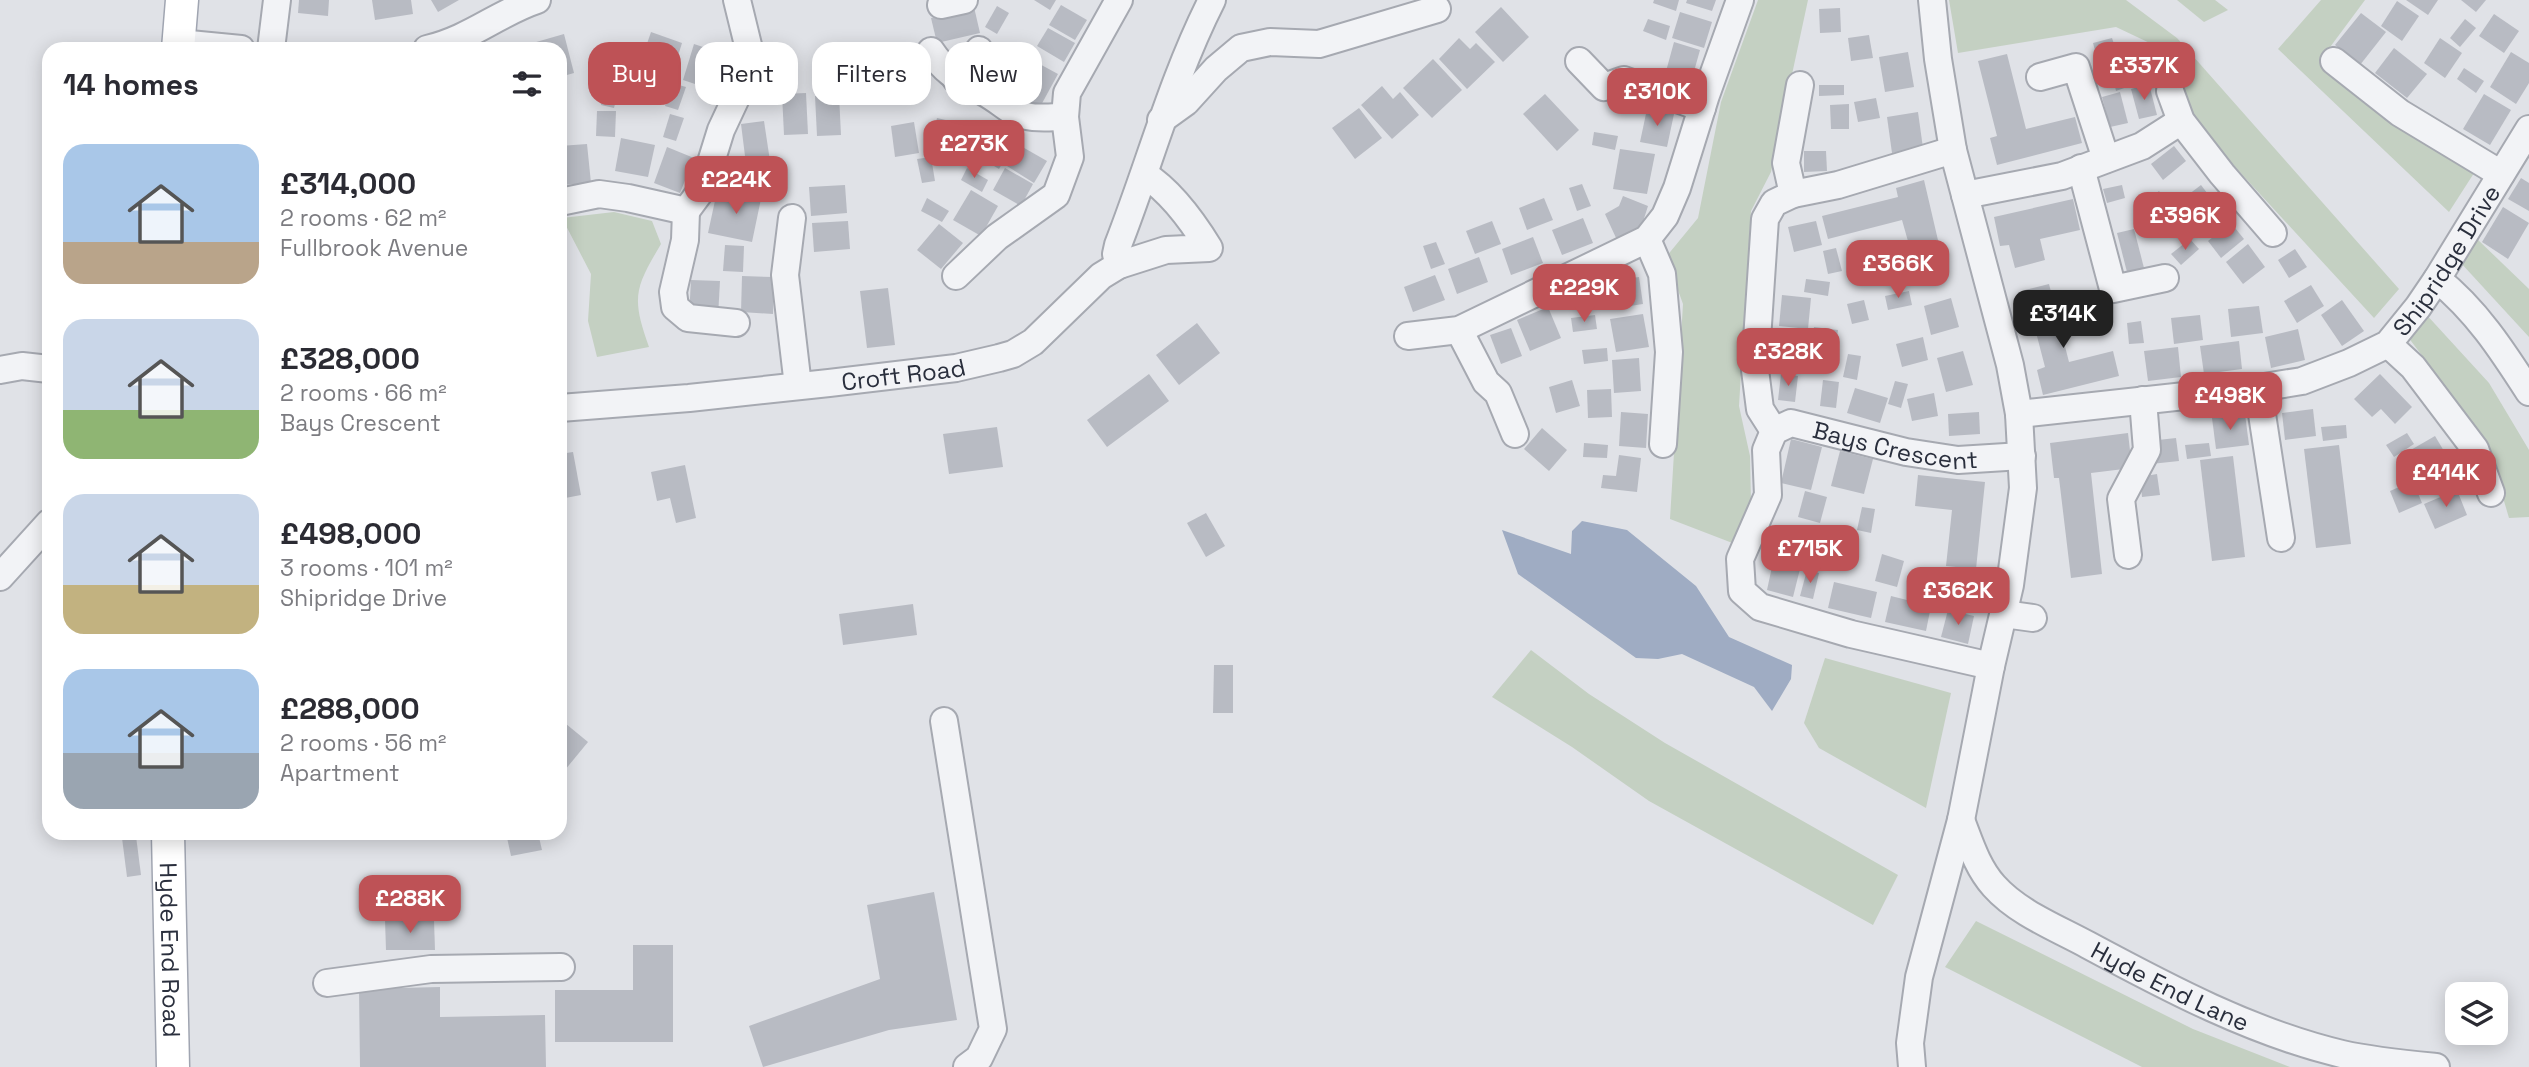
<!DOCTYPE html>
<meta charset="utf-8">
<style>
:root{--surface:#fff;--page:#f2f2f3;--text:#2b2b33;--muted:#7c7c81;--accent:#be5256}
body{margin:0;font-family:"Space Grotesk",sans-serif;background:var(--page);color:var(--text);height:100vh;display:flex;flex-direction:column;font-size:26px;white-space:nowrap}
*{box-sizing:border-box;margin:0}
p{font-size:23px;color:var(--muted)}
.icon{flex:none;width:38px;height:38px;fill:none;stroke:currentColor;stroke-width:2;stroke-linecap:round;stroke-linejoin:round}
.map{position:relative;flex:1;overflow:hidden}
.sheet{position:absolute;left:42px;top:42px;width:525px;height:798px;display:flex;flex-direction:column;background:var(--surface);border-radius:21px;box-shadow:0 4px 18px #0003}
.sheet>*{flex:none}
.top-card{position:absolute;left:588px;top:42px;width:665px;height:63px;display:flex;gap:14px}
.fabs{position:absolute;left:2445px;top:982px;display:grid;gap:14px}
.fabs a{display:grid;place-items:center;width:63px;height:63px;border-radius:14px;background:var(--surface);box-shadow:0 4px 18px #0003;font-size:35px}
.price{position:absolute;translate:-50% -60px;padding:0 16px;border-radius:14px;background:var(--accent);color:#fff;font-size:23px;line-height:46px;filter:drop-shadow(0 2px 4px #0008)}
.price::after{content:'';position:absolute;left:50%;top:42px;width:21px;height:16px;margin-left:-10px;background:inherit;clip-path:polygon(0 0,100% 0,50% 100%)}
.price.on{background:#222;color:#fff}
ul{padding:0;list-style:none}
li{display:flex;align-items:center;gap:21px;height:175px;padding:0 21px}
li span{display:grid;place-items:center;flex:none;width:196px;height:140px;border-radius:21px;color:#555}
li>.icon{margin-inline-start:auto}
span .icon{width:84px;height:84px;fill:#fffc;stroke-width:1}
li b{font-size:30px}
h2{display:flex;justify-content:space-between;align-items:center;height:84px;padding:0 21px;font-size:30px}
.pill{padding:0 24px;border-radius:21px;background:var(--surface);box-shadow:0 4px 18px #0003;font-size:24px;line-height:63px}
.pill.on{background:var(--accent);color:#fff}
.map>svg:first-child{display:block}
.green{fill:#c4d0c2}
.water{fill:#9facc3}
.building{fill:#b8bbc3}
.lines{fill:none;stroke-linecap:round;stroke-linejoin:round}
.minor-casing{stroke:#a6a9b1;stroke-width:30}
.major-casing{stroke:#a0a5b1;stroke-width:35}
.minor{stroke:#f2f3f6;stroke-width:26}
.major{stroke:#fff;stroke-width:32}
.labels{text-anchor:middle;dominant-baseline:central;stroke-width:6;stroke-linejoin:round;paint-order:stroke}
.street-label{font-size:24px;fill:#2a2f3d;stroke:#eff1f5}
</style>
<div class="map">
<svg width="2529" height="1067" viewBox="0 0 2529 1067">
<rect width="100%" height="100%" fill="#e0e2e7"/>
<g class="green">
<path d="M1758 0H1808L1771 172 1751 211 1739 406 1750 456 1751 503 1735 544 1670 519 1683 304 1666 257 1698 218 1721 102Z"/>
<path d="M1949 0H2126L2177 38 2399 289 2374 318 2191 119 2175 55 2116 27 1958 53Z"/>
<path d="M2177 0H2215L2228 10 2204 22Z"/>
<path d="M2321 0H2365L2319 62 2476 170 2449 212 2278 49Z"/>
<path d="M614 212 652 221 661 244C635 288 631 297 649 347L597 357 588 321 591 274 562 218Z"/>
<path d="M2475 237 2529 289V337L2460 262Z"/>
<path d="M2424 312 2489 383 2529 450V517L2509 518 2486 440 2408 337Z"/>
<path d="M1531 650 1589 694 1665 743 1898 875 1873 925 1649 801 1572 747 1492 697Z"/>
<path d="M1825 658 1951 693 1926 808 1819 748 1804 723Z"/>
<path d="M1976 921 2193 1029 2290 1067H2142L1945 967Z"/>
</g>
<path class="water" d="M1582 521 1627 530 1696 586 1729 637 1792 665 1791 679 1772 711 1754 687 1682 654 1658 659 1636 658 1518 574 1502 530 1571 554 1572 531Z"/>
<g class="building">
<path d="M299 0H329L328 16 298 13Z"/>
<path d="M372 0H411L413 14 375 20Z"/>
<path d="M431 0H459L438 12Z"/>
<path d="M1034 0H1056L1050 10Z"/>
<path d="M1654 0H1679L1676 11 1653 3Z"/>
<path d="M1687 0H1716L1712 11 1686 3Z"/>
<path d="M2406 0H2438L2428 15Z"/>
<path d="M2461 0H2486L2476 12Z"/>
<path d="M2397 1 2419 16 2402 41 2381 26Z"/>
<path d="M1061 5 1087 20 1075 40 1049 25Z"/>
<path d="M997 6 1009 13 997 34 985 27Z"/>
<path d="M974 7 980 33 937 43 931 18Z"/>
<path d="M1501 7 1529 37 1503 62 1475 32Z"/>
<path d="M1840 8 1841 32 1820 33 1819 9Z"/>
<path d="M1680 12 1712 22 1704 48 1672 38Z"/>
<path d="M2361 13 2386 32 2360 65 2335 45Z"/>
<path d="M2494 14 2519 31 2504 53 2479 36Z"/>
<path d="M1648 19 1670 26 1666 40 1643 31Z"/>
<path d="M2465 19 2476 28 2460 47 2450 38Z"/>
<path d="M1048 28 1075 43 1064 62 1037 46Z"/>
<path d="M651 32 682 43 672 75 640 64Z"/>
<path d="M564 34 574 73 560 77V49H512Z"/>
<path d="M1869 35 1873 58 1851 61 1848 38Z"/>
<path d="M1459 38 1470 49 1476 43 1495 62 1467 89 1439 59Z"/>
<path d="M2112 38 2117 53 2097 58 2093 43Z"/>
<path d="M2440 38 2462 53 2445 78 2424 63Z"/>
<path d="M1674 42 1700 50 1691 82 1665 75Z"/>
<path d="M694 44 727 55 716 91 683 80Z"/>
<path d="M2394 48 2427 74 2407 98 2375 73Z"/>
<path d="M1908 52 1914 87 1885 92 1879 57Z"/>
<path d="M2511 52 2529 63V83L2516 104 2490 87Z"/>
<path d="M2007 54 2026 129 2075 117 2082 143 1997 165 1990 138 1997 136 1978 61Z"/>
<path d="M1433 59 1462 90 1432 118 1403 88Z"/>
<path d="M1034 61 1058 74 1040 107 1016 93Z"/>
<path d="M2121 62 2127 87 2116 91 2110 65Z"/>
<path d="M627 68 640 71 634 95 621 92Z"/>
<path d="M2464 68 2484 81 2476 93 2457 79Z"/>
<path d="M606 82 620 85 614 108 601 105Z"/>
<path d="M672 83 686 87 678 110 665 106Z"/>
<path d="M2149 84 2157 115 2139 119 2131 89Z"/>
<path d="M1819 85H1844V95L1819 96Z"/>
<path d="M1382 86 1393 99 1400 92 1419 115 1392 139 1361 105Z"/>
<path d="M2120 92 2128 123 2110 127 2102 97Z"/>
<path d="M806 93 808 134 784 135 782 94Z"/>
<path d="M1545 94 1579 130 1557 151 1523 114Z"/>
<path d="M2484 94 2511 110 2490 145 2463 129Z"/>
<path d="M839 95 841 135 817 136 815 96Z"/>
<path d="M1876 98 1880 118 1858 122 1854 102Z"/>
<path d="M1849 104V129H1831L1830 105Z"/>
<path d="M1359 108 1382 138 1355 159 1332 128Z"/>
<path d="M1647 109 1674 114 1667 147 1640 142Z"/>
<path d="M597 111H616L615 137 596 136Z"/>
<path d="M1918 112 1923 148 1892 153 1887 117Z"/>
<path d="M670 114 684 118 676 141 663 137Z"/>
<path d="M937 118 967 125 961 149 931 141Z"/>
<path d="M764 121 770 161 746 164 741 124Z"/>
<path d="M914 122 919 153 895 157 891 126Z"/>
<path d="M1594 132 1618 136 1615 150 1592 145Z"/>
<path d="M621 138 655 145 648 177 615 171Z"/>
<path d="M587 144 591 183 563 185 560 146Z"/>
<path d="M985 145 1006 157 999 169 979 157Z"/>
<path d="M1019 145 1047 161 1034 183 1007 166Z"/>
<path d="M2174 146 2186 161 2163 180 2151 164Z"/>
<path d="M667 147 694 158 680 193 654 183Z"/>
<path d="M1620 149 1655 154 1647 194 1613 189Z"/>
<path d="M1804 151H1826L1827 171 1804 172Z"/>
<path d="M931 157 935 181 922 183 917 159Z"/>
<path d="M967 168 988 180 982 192 961 180Z"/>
<path d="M1005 168 1033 184 1021 206 993 190Z"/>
<path d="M2521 178 2529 183V211L2508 199Z"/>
<path d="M1924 180 1944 266 1917 273 1902 220 1828 239 1822 216 1898 197 1896 188Z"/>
<path d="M1582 184 1591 206 1577 211 1569 188Z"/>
<path d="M845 185 847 213 811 216 809 187Z"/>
<path d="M2122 185 2125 198 2107 203 2103 189Z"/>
<path d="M2201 185 2220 210 2200 226 2180 201Z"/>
<path d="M741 189 762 194 752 242 708 233 716 196 738 201Z"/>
<path d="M971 190 998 206 981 236 953 220Z"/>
<path d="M2159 191 2170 206 2152 221 2139 206Z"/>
<path d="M1623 196 1648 206 1641 228 1617 240 1605 214 1619 206Z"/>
<path d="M927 198 949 211 942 222 921 211Z"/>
<path d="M1544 198 1553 220 1527 230 1519 208Z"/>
<path d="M2073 199 2080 230 2040 239 2045 260 2015 268 2009 245 2000 246 1994 217Z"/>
<path d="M2503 207 2529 223 2508 259 2482 242Z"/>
<path d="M1583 218 1593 243 1562 255 1552 230Z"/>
<path d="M848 221 850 249 814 252 812 223Z"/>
<path d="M1492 221 1501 244 1475 254 1466 231Z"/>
<path d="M1816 221 1822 245 1794 252 1788 227Z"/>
<path d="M2231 223 2244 239 2221 258 2208 241Z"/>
<path d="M939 224 963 243 941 269 917 250Z"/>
<path d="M2134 229 2144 268 2127 272 2117 233Z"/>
<path d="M1533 237 1543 263 1511 275 1502 249Z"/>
<path d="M2190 239 2199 249 2181 265 2171 254Z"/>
<path d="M1436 242 1445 264 1431 269 1423 246Z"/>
<path d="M2248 244 2265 267 2243 284 2226 262Z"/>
<path d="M725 245 744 246 743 272 723 271Z"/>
<path d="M1836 248 1842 271 1828 274 1823 251Z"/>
<path d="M2295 249 2307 267 2289 278 2278 260Z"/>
<path d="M1479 257 1488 282 1457 294 1448 269Z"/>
<path d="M1435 275 1445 300 1413 312 1404 287Z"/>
<path d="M742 276 774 277 773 314 741 312Z"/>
<path d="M1639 277 1643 304 1610 309 1606 282Z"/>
<path d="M1806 279 1830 282 1828 296 1804 292Z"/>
<path d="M691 280 720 281 718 317 689 316Z"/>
<path d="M2049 284 2069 362 2113 351 2119 376 2043 395 2037 370 2045 367 2025 290Z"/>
<path d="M2311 285 2324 306 2297 323 2284 301Z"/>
<path d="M888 288 895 345 867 348 860 291Z"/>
<path d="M1909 291 1912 305 1888 310 1885 296Z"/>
<path d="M1782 295 1811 298 1808 329 1779 326Z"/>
<path d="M1951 298 1959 327 1931 335 1924 306Z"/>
<path d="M1864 300 1869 320 1852 324 1847 304Z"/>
<path d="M2342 300 2364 331 2342 346 2321 315Z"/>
<path d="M2259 306 2263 333 2231 337 2228 309Z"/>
<path d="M1548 307 1561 338 1530 351 1517 320Z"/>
<path d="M1643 314 1649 347 1616 352 1610 319Z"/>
<path d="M1595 315 1597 329 1573 332 1571 318Z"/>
<path d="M2200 315 2203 340 2174 344 2171 318Z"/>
<path d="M2141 321 2144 343 2129 344 2127 323Z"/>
<path d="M1197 323 1220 353 1179 385 1156 355Z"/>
<path d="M1814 327 1838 330 1836 344 1812 340Z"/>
<path d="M1511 328 1522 356 1501 364 1490 335Z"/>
<path d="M2298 329 2305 360 2271 368 2265 337Z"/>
<path d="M1923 337 1928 360 1902 367 1896 344Z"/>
<path d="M2239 341 2242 369 2204 374 2200 346Z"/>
<path d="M1802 342 1825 346 1820 372 1797 369Z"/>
<path d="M2178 347 2181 377 2148 381 2144 351Z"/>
<path d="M1607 348 1608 361 1584 364 1582 350Z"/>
<path d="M1963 351 1973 385 1946 392 1937 358Z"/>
<path d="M1848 354 1861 356 1857 380 1843 377Z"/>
<path d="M1639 358 1641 391 1614 393 1612 360Z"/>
<path d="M1149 374 1169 401 1107 447 1087 420Z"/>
<path d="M1781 374 1798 376 1795 402 1778 400Z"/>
<path d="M2380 374 2412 407 2395 424 2381 409 2372 417 2354 399Z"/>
<path d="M1572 380 1580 406 1556 413 1549 387Z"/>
<path d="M1823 380 1839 382 1836 408 1820 406Z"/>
<path d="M1895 381 1908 384 1901 408 1888 404Z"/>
<path d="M1855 388 1888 398 1880 423 1847 413Z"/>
<path d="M1611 389 1612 417 1588 418 1587 390Z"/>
<path d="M1934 393 1938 416 1912 421 1907 399Z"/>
<path d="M2313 409 2316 436 2285 440 2282 413Z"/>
<path d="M1621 412 1648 414 1646 448 1619 446Z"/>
<path d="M1979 412 1980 434 1949 436 1948 414Z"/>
<path d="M2245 414 2249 445 2216 449 2212 418Z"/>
<path d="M2346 425 2347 438 2323 441 2321 427Z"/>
<path d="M997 427 1003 467 949 474 943 434Z"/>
<path d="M1542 428 1567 450 1549 471 1524 449Z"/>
<path d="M2128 433 2132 468 2091 473 2102 574 2071 578 2059 478H2054L2050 443Z"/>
<path d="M2407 433 2414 444 2394 457 2386 445Z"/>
<path d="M2435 436 2454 468 2428 484 2409 451Z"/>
<path d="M2176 438 2179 461 2151 464 2149 441Z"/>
<path d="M1791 439 1822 447 1811 490 1781 483Z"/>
<path d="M1584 443 1608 445 1607 458 1583 457Z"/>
<path d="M2209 443 2211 456 2187 459 2185 445Z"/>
<path d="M2339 445 2351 544 2316 548 2304 449Z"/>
<path d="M1840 451 1873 459 1864 494 1831 486Z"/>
<path d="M573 452 581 495 560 499V454Z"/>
<path d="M1619 455 1641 458 1637 492 1601 488 1603 475 1616 476Z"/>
<path d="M2233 456 2245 557 2212 561 2200 460Z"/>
<path d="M685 465 696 518 676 523 670 498 657 501 651 472Z"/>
<path d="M2157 474 2160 495 2142 497 2140 477Z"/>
<path d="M1918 475 1985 482 1976 569 1946 566 1952 510 1915 506Z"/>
<path d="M2413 481 2422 503 2399 513 2390 491Z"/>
<path d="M2457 490 2467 515 2435 529 2424 504Z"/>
<path d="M1805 491 1827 497 1820 523 1798 517Z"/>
<path d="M1862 507 1875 509 1871 533 1857 530Z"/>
<path d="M1206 513 1225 546 1206 557 1187 523Z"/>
<path d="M1795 530 1808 534 1802 557 1788 553Z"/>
<path d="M1826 535 1848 541 1841 568 1819 561Z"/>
<path d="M1882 554 1904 561 1897 587 1875 581Z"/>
<path d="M1773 562 1800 569 1793 597 1767 590Z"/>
<path d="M1940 569 1962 575 1955 601 1933 595Z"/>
<path d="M1807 570 1819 573 1813 599 1800 596Z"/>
<path d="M1834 582 1877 592 1871 618 1828 608Z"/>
<path d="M1891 596 1931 606 1926 631 1885 622Z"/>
<path d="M913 604 917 635 843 645 839 614Z"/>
<path d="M1948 610 1974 616 1968 644 1941 637Z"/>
<path d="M1214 665H1233V713H1213Z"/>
<path d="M560 719 588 742 560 776Z"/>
<path d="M506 833H538L542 850 511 856Z"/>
<path d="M136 836 141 875 127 877 122 838Z"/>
<path d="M934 892 957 1020 889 1030 763 1067 749 1026 880 979 867 905Z"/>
<path d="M385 920H434L435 950H386Z"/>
<path d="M633 945H673V1042H555V990H633Z"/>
<path d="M440 987V1017L545 1015 546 1067H360L359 989Z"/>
</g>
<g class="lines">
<defs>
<g id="minor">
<path d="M941 5 964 0"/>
<path d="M179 43 241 49"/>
<path d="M271 49 277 0"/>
<path d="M427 49C470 39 498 13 537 0"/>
<path d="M931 51C951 81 965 79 992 97 1006 106 1010 112 1026 116 1038 119 1052 117 1065 117"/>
<path d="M1579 61 1604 87 1624 80 1702 108"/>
<path d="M2334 61 2400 113 2501 174"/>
<path d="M2040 77 2076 67 2106 159"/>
<path d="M956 79 979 50"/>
<path d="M2170 91 2181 121 2222 174 2273 233"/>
<path d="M1161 120 1186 102 1216 69 1241 48 1270 42 1319 44 1437 9"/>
<path d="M2081 168 2113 289 2165 278"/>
<path d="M1793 194 1786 163 1800 85"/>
<path d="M1965 195 2062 176 2142 146 2181 121"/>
<path d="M560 202 599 194 628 198 686 211 703 188 721 130 744 81 749 49 737 0"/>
<path d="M686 211 685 240 673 292 675 307 688 318 736 323"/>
<path d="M792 218 785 275 798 386"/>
<path d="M1647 239 1662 274 1669 352 1663 444"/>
<path d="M1119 265 1116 254 1118 245C1150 163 1172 79 1212 0"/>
<path d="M956 276 997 237 1056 195 1070 157 1065 117 1067 93 1119 0"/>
<path d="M2437 279C2476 310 2502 350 2529 392"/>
<path d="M1459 330 1486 382 1498 393 1515 434"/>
<path d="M1408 336 1459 330 1647 239 1665 216 1677 188 1706 95 1740 0"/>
<path d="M2388 344 2413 367 2475 449 2491 493"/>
<path d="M0 370 22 366 49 369"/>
<path d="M2258 388 2281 538"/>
<path id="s1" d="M560 408 689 398 829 383 956 368 999 358 1013 354 1033 342 1101 276 1119 265 1166 250 1209 248C1193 222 1172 192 1145 175"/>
<path id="s2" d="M2019 414 2258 388 2302 381 2349 363 2388 344 2418 307 2437 279 2529 129"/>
<path d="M1774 431 1760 409 1755 370 1765 219 1774 203 1793 194 1838 185 1953 150"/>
<path d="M2128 555 2121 499 2147 450 2143 400"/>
<path d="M0 577 49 523"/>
<path d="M2004 614 2033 618"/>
<path id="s3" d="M1991 666 1851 634 1760 607 1742 591 1740 559 1768 495 1766 450 1774 431 1791 423 1906 452 1958 460 2022 456"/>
<path d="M944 721 993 1029 979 1058 967 1067"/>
<path id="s4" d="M1961 820C1970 843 1977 867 1994 886 2018 913 2057 928 2088 945 2168 988 2253 1033 2342 1054 2373 1061 2405 1064 2436 1067"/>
<path d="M327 983 431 969 561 967"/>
<path d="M1912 1067 1910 1043 1919 977 1961 820 1991 666 2010 585 2023 488 2019 414 2010 365 1953 150 1938 59 1932 0"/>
</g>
<g id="major">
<path d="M178 49 182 0"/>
<path id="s5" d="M168 833 173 1067"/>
</g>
</defs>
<use href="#minor" class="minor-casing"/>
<use href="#major" class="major-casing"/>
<use href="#minor" class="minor"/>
<use href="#major" class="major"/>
</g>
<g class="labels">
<g class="street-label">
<text stroke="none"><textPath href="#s2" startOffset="481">Shipridge Drive</textPath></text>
<text stroke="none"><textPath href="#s1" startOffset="345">Croft Road</textPath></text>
<text stroke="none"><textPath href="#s3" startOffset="556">Bays Crescent</textPath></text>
<text stroke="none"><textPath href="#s5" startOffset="117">Hyde End Road</textPath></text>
<text stroke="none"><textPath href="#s4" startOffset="278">Hyde End Lane</textPath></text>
</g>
</g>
</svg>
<div class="fabs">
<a><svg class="icon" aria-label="layers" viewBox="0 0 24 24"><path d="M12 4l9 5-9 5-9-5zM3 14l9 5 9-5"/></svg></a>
</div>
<b class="price" style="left:2144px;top:102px">£337K</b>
<b class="price" style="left:1657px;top:128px">£310K</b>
<b class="price" style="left:974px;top:180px">£273K</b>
<b class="price" style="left:736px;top:216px">£224K</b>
<b class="price" style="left:2185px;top:252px">£396K</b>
<b class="price" style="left:1898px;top:300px">£366K</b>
<b class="price" style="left:1584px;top:324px">£229K</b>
<b class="price on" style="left:2063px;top:350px">£314K</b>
<b class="price" style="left:1788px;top:388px">£328K</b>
<b class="price" style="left:2230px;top:432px">£498K</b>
<b class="price" style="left:2446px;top:509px">£414K</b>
<b class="price" style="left:1810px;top:585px">£715K</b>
<b class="price" style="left:1958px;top:627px">£362K</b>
<b class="price" style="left:410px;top:935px">£288K</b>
<div class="top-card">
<a class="pill on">Buy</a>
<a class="pill">Rent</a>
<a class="pill">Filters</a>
<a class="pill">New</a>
</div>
<section class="sheet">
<h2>14 homes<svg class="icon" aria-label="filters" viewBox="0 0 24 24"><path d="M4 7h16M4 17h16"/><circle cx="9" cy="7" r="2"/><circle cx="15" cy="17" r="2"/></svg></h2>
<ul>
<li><span style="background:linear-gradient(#a9c7e8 70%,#b9a48a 0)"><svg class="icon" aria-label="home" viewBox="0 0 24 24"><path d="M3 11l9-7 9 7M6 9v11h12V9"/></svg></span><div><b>£314,000</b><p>2 rooms · 62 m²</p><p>Fullbrook Avenue</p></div></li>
<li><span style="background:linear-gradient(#c9d6e8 65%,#8fb573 0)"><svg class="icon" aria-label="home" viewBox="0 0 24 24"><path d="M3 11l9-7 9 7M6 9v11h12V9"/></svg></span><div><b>£328,000</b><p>2 rooms · 66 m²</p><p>Bays Crescent</p></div></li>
<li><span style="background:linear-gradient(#c9d6e8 65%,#c2b280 0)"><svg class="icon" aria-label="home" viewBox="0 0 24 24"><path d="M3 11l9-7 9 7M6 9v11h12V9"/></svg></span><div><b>£498,000</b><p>3 rooms · 101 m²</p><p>Shipridge Drive</p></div></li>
<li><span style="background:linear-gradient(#a9c7e8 60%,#9aa5b1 0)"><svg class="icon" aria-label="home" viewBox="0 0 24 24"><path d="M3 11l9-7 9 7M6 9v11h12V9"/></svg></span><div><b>£288,000</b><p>2 rooms · 56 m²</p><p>Apartment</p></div></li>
</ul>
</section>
</div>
